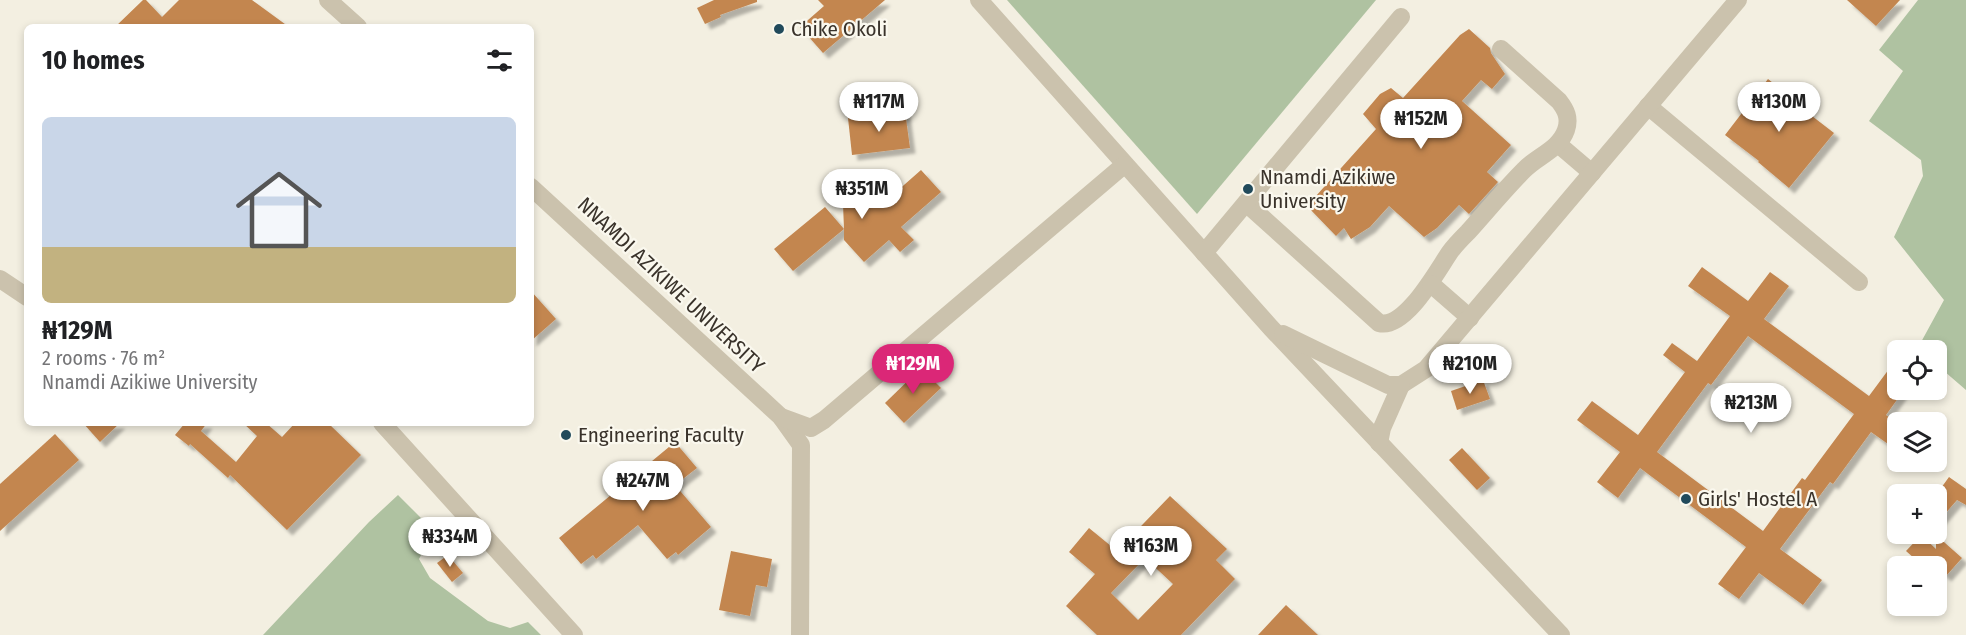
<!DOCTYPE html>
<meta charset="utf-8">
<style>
:root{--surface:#fff;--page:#f2f2f2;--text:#202124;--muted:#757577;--line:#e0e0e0;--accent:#db2777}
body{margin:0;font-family:"Fira Sans Condensed",sans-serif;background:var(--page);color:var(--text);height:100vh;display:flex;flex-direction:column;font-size:22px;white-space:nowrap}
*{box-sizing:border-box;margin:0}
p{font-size:20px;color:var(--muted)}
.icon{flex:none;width:33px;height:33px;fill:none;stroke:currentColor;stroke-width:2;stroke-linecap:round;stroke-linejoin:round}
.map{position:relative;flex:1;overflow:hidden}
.sheet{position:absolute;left:24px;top:24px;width:510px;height:402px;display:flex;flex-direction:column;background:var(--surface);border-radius:9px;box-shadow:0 3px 9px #0003}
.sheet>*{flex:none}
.tools{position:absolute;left:1887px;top:340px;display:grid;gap:12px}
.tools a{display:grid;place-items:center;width:60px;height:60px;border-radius:9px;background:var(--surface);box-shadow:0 3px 9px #0003;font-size:30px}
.price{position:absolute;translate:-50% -51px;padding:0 14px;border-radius:21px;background:#fff;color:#222;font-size:20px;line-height:39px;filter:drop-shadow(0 2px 3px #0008)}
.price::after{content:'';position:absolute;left:50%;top:36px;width:18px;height:14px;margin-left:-9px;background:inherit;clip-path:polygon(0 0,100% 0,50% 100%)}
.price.current{background:var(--accent);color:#fff}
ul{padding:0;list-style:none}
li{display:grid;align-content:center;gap:12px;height:318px;padding:0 18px}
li+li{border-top:2px solid var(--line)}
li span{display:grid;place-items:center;height:186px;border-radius:9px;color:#555}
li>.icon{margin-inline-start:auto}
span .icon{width:108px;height:108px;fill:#fffc;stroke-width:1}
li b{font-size:26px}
h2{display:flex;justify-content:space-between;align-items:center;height:72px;padding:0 18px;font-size:26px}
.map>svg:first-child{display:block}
.green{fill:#afc2a1}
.building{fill:#c38650;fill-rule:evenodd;filter:url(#shadow)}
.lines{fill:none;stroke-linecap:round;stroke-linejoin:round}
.minor{stroke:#cbc2ad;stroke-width:18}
.poi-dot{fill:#214a5b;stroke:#faf8ee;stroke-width:2}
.labels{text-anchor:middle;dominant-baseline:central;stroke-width:4.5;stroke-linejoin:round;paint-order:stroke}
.poi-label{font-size:21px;fill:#3a332b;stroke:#faf8ee;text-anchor:start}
.street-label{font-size:21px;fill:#3a332b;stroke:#faf8ee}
</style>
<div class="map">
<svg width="1966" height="635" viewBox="0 0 1966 635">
<defs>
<filter id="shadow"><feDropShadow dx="5.5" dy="5.5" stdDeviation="1.5" flood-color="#0004"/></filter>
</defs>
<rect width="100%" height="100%" fill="#f3efe1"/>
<g class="green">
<path d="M1007 0H1376L1197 214Z"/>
<path d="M1918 0H1966V390L1937 365 1936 351H1925L1920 344 1944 300 1894 237 1923 176 1921 160 1869 121 1903 71 1879 50Z"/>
<path d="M398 495 434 531 419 559 430 578 488 621 510 628 528 622 541 635H263L369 522Z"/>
</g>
<g class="building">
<path d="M143 0H146L162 17 179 0H252L289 27H115Z"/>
<path d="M714 0H757V2L720 15 721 17 705 24 697 8Z"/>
<path d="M818 0H885L823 53 800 27 824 6Z"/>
<path d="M1847 0H1900L1876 26Z"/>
<path d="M1469 29 1490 48 1491 53 1505 74 1492 89 1481 80 1462 101 1511 145 1487 172 1498 182 1469 214 1459 205 1437 228 1424 237 1389 206 1370 227 1351 239 1344 228 1336 236 1307 206 1376 129 1363 114 1380 94 1391 88 1403 98 1460 35Z"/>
<path d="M1768 79 1800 104 1799 106 1834 133 1789 188 1758 162 1759 161 1725 135Z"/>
<path d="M905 111 910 148 852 155 848 118Z"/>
<path d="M921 170 941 192 901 227 914 240 900 252 889 240 864 262 844 240V229L793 271 774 249 825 207 844 229 842 179 878 178 879 207Z"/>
<path d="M1702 267 1748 301 1770 272 1789 286 1764 319 1869 396 1889 369 1898 375V390H1904L1886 415 1898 424V451L1871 432 1833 484 1830 482 1780 549 1822 580 1803 605 1759 573 1739 599 1718 584 1746 547 1640 468 1618 498 1597 482 1620 452 1577 420 1592 401 1638 435 1685 372 1663 355 1672 343 1697 361 1730 316 1688 286ZM1748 336 1854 414 1805 480 1802 478 1763 531 1657 452 1708 383 1711 385Z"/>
<path d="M531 291 556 319 531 341Z"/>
<path d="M921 368 941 388 904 423 885 403Z"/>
<path d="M1483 380 1490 399 1457 410 1451 391Z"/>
<path d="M83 423H120L100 442Z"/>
<path d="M185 423H207L201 431 236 462 257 436 243 423H266L282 437 295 423H328L361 455 287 530 230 475 228 478 190 444 189 446 175 435Z"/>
<path d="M55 434 79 460 0 531V484Z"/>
<path d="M675 442 697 468 675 485 711 527 678 555 676 552 667 559 638 525 596 559 593 555 581 564 559 538Z"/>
<path d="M1462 448 1490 478 1477 490 1449 460Z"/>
<path d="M1949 477 1966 489V505L1957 500 1937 523 1936 495Z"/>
<path d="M1170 496 1227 549 1216 560 1235 579 1181 635H1097L1066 606 1095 574 1069 552 1089 528 1117 551ZM1145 558 1173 584 1138 620 1111 593Z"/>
<path d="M1921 535 1936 549V535L1962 558 1946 576 1936 567H1924L1906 551Z"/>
<path d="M731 551 772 559 767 587 756 585 750 616 719 610Z"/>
<path d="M448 555 463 573 452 582 437 563Z"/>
<path d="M1286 605 1318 635H1258Z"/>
</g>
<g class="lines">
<g class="minor">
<path d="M328 0 358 27"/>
<path d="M979 0 1271 328 1561 635"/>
<path d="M1648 106 1859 282"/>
<path d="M1558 144 1592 173"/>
<path d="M531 187 781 417 801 445 800 635"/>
<path d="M1246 203 1379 323C1405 330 1437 271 1450 252 1455 245 1462 238 1468 232 1487 211 1504 190 1524 170 1537 156 1559 150 1566 130 1570 118 1566 110 1559 101L1501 49"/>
<path d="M1204 253 1401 17"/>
<path d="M0 279 27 297"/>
<path d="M1431 284 1470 318"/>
<path d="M1283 334 1388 385H1401L1426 369 1738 0"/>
<path d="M781 417 811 428 824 420 1124 165"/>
<path d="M382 423 574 635"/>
<path d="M1379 443 1382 428 1401 385"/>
</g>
</g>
<g class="poi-dot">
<circle cx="779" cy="29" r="6"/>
<circle cx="1248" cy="189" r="6"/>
<circle cx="566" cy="435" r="6"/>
<circle cx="1686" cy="499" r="6"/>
</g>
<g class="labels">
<g class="poi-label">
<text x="791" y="29">Chike Okoli</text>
<text x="1260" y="177">Nnamdi Azikiwe<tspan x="1260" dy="24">University</tspan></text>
<text x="578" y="435">Engineering Faculty</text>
<text x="1698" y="499">Girls' Hostel A</text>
</g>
<g class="street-label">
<text transform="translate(671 285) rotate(43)">NNAMDI AZIKIWE UNIVERSITY</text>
</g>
</g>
</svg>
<div class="tools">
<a><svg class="icon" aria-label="locate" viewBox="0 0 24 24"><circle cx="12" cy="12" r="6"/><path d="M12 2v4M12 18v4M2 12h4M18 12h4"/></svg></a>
<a><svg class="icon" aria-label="layers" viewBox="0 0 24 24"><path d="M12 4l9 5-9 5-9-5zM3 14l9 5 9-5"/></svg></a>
<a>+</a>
<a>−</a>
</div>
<b class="price" style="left:879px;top:133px">₦117M</b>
<b class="price" style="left:1779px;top:133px">₦130M</b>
<b class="price" style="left:1421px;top:150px">₦152M</b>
<b class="price" style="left:862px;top:220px">₦351M</b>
<b class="price current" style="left:913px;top:395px">₦129M</b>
<b class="price" style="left:1470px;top:395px">₦210M</b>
<b class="price" style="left:1751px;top:434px">₦213M</b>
<b class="price" style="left:643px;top:512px">₦247M</b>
<b class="price" style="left:450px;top:568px">₦334M</b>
<b class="price" style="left:1151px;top:577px">₦163M</b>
<section class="sheet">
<h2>10 homes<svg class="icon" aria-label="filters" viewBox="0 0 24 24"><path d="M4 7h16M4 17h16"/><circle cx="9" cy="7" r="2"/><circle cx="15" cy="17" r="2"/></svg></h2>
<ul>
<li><span style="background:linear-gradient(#c9d6e8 70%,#c2b280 0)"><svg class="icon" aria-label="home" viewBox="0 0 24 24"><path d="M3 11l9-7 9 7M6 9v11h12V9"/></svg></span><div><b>₦129M</b><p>2 rooms · 76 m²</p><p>Nnamdi Azikiwe University</p></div></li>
</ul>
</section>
</div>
